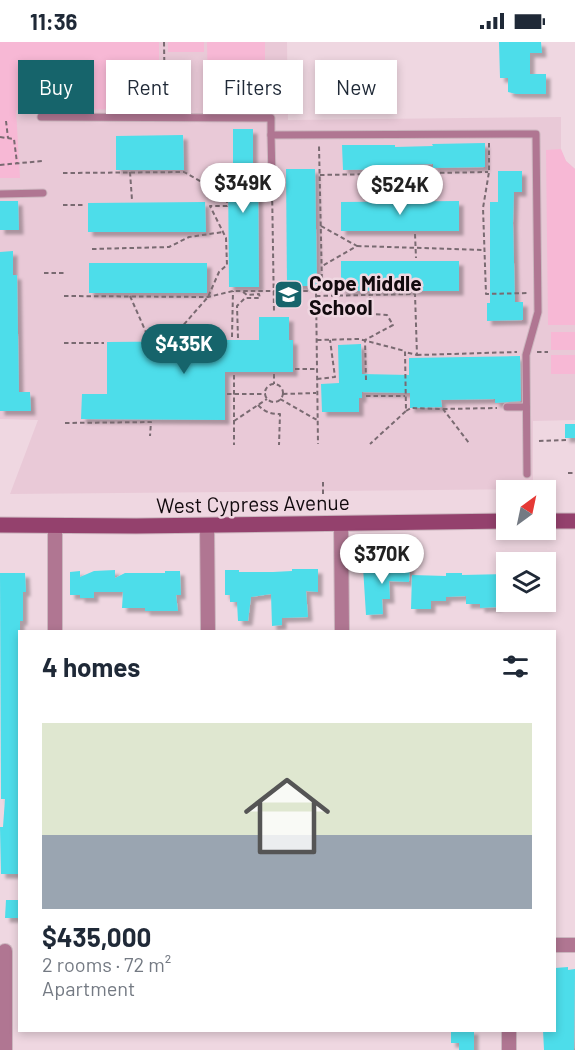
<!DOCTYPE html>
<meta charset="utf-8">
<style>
:root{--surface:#fff;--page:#f2f2f3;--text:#1f2937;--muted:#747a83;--line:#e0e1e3;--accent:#16646b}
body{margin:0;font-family:Barlow,sans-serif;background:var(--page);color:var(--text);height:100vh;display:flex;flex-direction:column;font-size:22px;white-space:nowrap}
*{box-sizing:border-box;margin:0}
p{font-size:20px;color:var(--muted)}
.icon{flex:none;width:33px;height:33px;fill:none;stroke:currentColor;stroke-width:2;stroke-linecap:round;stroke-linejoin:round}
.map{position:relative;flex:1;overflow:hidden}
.panel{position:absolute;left:18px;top:588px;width:538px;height:402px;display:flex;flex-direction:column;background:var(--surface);border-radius:0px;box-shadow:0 3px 9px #0003}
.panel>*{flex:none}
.hud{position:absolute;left:18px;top:18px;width:540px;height:54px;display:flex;gap:12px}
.needle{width:39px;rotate:33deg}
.fabs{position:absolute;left:496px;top:438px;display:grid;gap:12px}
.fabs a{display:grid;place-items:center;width:60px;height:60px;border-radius:0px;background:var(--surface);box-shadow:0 3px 9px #0003;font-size:30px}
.price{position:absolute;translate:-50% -51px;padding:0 14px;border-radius:21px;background:#fff;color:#222;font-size:20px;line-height:39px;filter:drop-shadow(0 2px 3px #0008)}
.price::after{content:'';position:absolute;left:50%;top:36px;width:18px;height:14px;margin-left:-9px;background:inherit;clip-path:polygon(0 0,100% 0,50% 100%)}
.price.on{background:var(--accent);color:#fff}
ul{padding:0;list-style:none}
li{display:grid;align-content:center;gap:12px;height:318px;padding:0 24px}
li+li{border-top:2px solid var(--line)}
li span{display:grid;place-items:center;height:186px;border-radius:0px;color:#555}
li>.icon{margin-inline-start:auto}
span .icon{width:108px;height:108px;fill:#fffc;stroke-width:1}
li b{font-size:26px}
h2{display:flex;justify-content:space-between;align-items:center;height:72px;padding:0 24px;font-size:26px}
.tag{padding:0 21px;border-radius:0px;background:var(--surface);box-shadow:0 3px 9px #0003;font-size:21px;line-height:54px}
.tag.on{background:var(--accent);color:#fff}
.status{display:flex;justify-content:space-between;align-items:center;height:42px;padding:0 30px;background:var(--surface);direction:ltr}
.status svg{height:16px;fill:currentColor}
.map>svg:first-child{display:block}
.built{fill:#e9c9d7}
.green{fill:#f7b8d5}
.building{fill:#4dddea;filter:url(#shadow)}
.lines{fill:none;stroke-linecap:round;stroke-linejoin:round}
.service-casing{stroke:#ccb6bf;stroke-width:9}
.minor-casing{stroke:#ccb6bf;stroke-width:16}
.secondary-casing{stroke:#ccb6bf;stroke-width:17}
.path{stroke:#796a71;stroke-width:2;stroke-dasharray:4.5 3;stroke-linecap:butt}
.service{stroke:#b07692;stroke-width:7}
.minor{stroke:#b07692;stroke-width:14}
.secondary{stroke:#94416d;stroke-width:15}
.labels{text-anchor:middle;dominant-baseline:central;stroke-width:5;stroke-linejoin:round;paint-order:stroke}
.poi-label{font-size:21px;font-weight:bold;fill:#120a0e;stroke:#efd7e1;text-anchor:start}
.street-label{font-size:21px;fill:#120a0e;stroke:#efd7e1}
</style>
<div class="status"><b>11:36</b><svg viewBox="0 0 49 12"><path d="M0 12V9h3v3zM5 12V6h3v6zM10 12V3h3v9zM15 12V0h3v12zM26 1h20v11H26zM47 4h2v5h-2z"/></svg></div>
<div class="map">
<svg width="575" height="1008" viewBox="0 0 575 1008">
<defs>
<filter id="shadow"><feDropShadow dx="4.5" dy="4.5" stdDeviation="1.5" flood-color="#0004"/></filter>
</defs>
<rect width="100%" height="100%" fill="#efd7e1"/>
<path class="built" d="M0 0H287L288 78 561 75V108L566 119 575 127V378L533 379V447L10 452 38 378 0 377Z"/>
<g class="green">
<path d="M0 0H159V36L144 51H124V54H159V67L16 68 20 136H0Z"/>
<rect x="168" y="0" width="36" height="10"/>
<path d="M207 0H265V47H208Z"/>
<path d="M561 107 566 119 575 127V283H548L546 108Z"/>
<rect x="551" y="290" width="24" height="18"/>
<rect x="551" y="313" width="24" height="19"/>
</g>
<g class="building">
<path d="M499 0H541L542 11H530V32H546V52H516L508 50V36H500Z"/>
<path d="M233 87H253V128L258 127 259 245H229L228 128H233Z"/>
<path d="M183 93 184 128H116V94Z"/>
<path d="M485 101V125L433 126V122L395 123V127L343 128 342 103H395V105L433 104 432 102Z"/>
<path d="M286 127H315L317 244H287Z"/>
<path d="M498 129H522V150H514L513 181 515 260H523V278L487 279V261H490V160H498Z"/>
<path d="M0 159H18L19 188H0Z"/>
<path d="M459 159V189H341V160Z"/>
<path d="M205 160 206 190H88V161Z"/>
<path d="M13 209V233H17L19 350H30L31 369H0V210Z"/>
<rect x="341" y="219" width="118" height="30"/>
<rect x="89" y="221" width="118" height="30"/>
<path d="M259 275H289V298H293V330H225V378L81 377 82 352H107V300L225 299V298H259Z"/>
<path d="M361 302 362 332 409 333V316L520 314 521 359 495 361V357L441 358 442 365 410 366V351L362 350V356H359V370H322L321 342 339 341 338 303Z"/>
<rect x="565" y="382" width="10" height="14"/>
<path d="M398 523H410L409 540 389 539 390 557H382L383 572 366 573 363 525Z"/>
<path d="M292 527H318V550L306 549 308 575 282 576V583L272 584 271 552 251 555 248 579H238L237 560H230V553H225V528H239V530H273L292 529Z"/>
<path d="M115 528V536L125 531H165V529H180L181 553H176L178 569H145V566H122L123 550H94V556H80V553H70V530L80 529V535L94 529Z"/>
<path d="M0 531H25L26 550H23V579H20V832H1L0 785H3L5 757H1Z"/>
<path d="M446 531H462V533L507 532V550H498V565L480 566V562H466V554L446 555V559H431V567H411L412 533 446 534Z"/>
<path d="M6 858H20V876H5Z"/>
<path d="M568 925V928L575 927 574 1008H544L543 988H555V926Z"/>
<path d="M451 988H474V1008H459V1001H451Z"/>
</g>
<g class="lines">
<defs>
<g id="service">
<path d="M41 75 271 76V93L536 92 538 270 526 313 527 432"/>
<path d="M271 93 272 136"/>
<path d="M0 152 43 151"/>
<path d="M507 365H526"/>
</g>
<g id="minor">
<path d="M341 481 342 590"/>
<path d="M55 483V590"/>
<path d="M207 483 208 590"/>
<path d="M555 903H575"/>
<path d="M509 988V1008"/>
<path d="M5 1008V909"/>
</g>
<g id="secondary">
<path d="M546 479H575"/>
<path d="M0 483 136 484 507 479"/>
</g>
</defs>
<use href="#service" class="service-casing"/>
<use href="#minor" class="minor-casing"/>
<use href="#secondary" class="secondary-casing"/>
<g class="path">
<path d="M164 0 165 67"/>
<path d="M6 79 8 96"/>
<path d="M0 95 14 97 17 121"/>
<path d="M489 101V130L483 166 486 252 529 251"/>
<path d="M0 123 42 119"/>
<path d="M130 130 132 158"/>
<path d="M63 131 184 130 227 154V164H210L226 196 227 223 219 230 208 255 172 296"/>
<path d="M320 133 488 130"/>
<path d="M272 144 274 270"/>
<path d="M63 163H85"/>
<path d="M321 184 357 204 322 224"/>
<path d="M415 192 416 216"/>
<path d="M357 204 485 208"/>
<path d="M92 207 169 205 189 195 223 190"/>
<path d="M44 231H64"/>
<path d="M316 249 322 243 319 104"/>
<path d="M64 254 208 255 233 249H316L318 402"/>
<path d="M130 254 149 297"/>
<path d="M316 254 415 252 417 313 405 310"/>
<path d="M232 295 233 249"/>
<path d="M238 296 237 264 245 256H260L259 252 247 253 242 249"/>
<path d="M317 298 359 297 405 309 406 369 370 402"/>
<path d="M64 301H104"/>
<path d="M537 310H548"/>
<path d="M417 313 517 310"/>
<path d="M295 327H317"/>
<path d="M274 332V342"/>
<path d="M234 333V403"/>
<path d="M317 337 335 335 330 298"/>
<path d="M366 338 365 298 393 283 387 273 370 272V252"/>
<circle cx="274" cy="351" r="9"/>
<path d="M227 352H266"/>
<path d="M283 352 316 351"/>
<path d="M366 354H405"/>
<path d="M280 357 317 378"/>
<path d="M258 363C265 370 270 372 280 372L279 403"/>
<path d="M443 367 497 366"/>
<path d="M406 369 411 366 443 367 469 401"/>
<path d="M234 379 267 357"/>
<path d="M65 381 151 380 150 394"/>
<path d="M539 399 568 398"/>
<path d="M568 431H575"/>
<path d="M323 452V440"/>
</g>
<use href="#service" class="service"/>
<use href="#minor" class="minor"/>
<use href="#secondary" class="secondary"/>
</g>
<defs>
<symbol id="school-square" viewBox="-11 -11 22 22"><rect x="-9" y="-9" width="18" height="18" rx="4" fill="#16646b" stroke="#efd7e1"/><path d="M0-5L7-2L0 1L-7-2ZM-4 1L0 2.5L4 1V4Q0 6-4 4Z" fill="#fff"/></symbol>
</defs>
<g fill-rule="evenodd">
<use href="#school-square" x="272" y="236" width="33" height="33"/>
</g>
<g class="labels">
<g class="poi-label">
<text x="309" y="240">Cope Middle<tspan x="309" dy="24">School</tspan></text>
</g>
<g class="street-label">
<text transform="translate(253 461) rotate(-1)">West Cypress Avenue</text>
</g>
</g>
</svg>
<div class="fabs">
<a><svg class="needle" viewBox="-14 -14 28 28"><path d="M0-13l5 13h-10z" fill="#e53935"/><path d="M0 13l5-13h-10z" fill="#747a83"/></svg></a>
<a><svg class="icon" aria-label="layers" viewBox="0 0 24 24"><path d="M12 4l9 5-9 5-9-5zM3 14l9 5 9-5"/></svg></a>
</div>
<b class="price" style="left:243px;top:172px">$349K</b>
<b class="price" style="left:400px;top:174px">$524K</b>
<b class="price on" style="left:184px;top:333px">$435K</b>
<b class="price" style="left:382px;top:543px">$370K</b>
<div class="hud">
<a class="tag on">Buy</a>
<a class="tag">Rent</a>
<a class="tag">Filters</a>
<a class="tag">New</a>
</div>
<section class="panel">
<h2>4 homes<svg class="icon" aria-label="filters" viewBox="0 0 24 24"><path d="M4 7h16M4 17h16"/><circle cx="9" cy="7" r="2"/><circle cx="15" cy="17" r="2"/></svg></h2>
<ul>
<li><span style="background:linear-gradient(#dfe7d0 60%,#9aa5b1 0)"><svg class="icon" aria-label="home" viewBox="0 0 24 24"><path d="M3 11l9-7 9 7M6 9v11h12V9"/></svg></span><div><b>$435,000</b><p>2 rooms · 72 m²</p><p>Apartment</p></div></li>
</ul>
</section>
</div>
